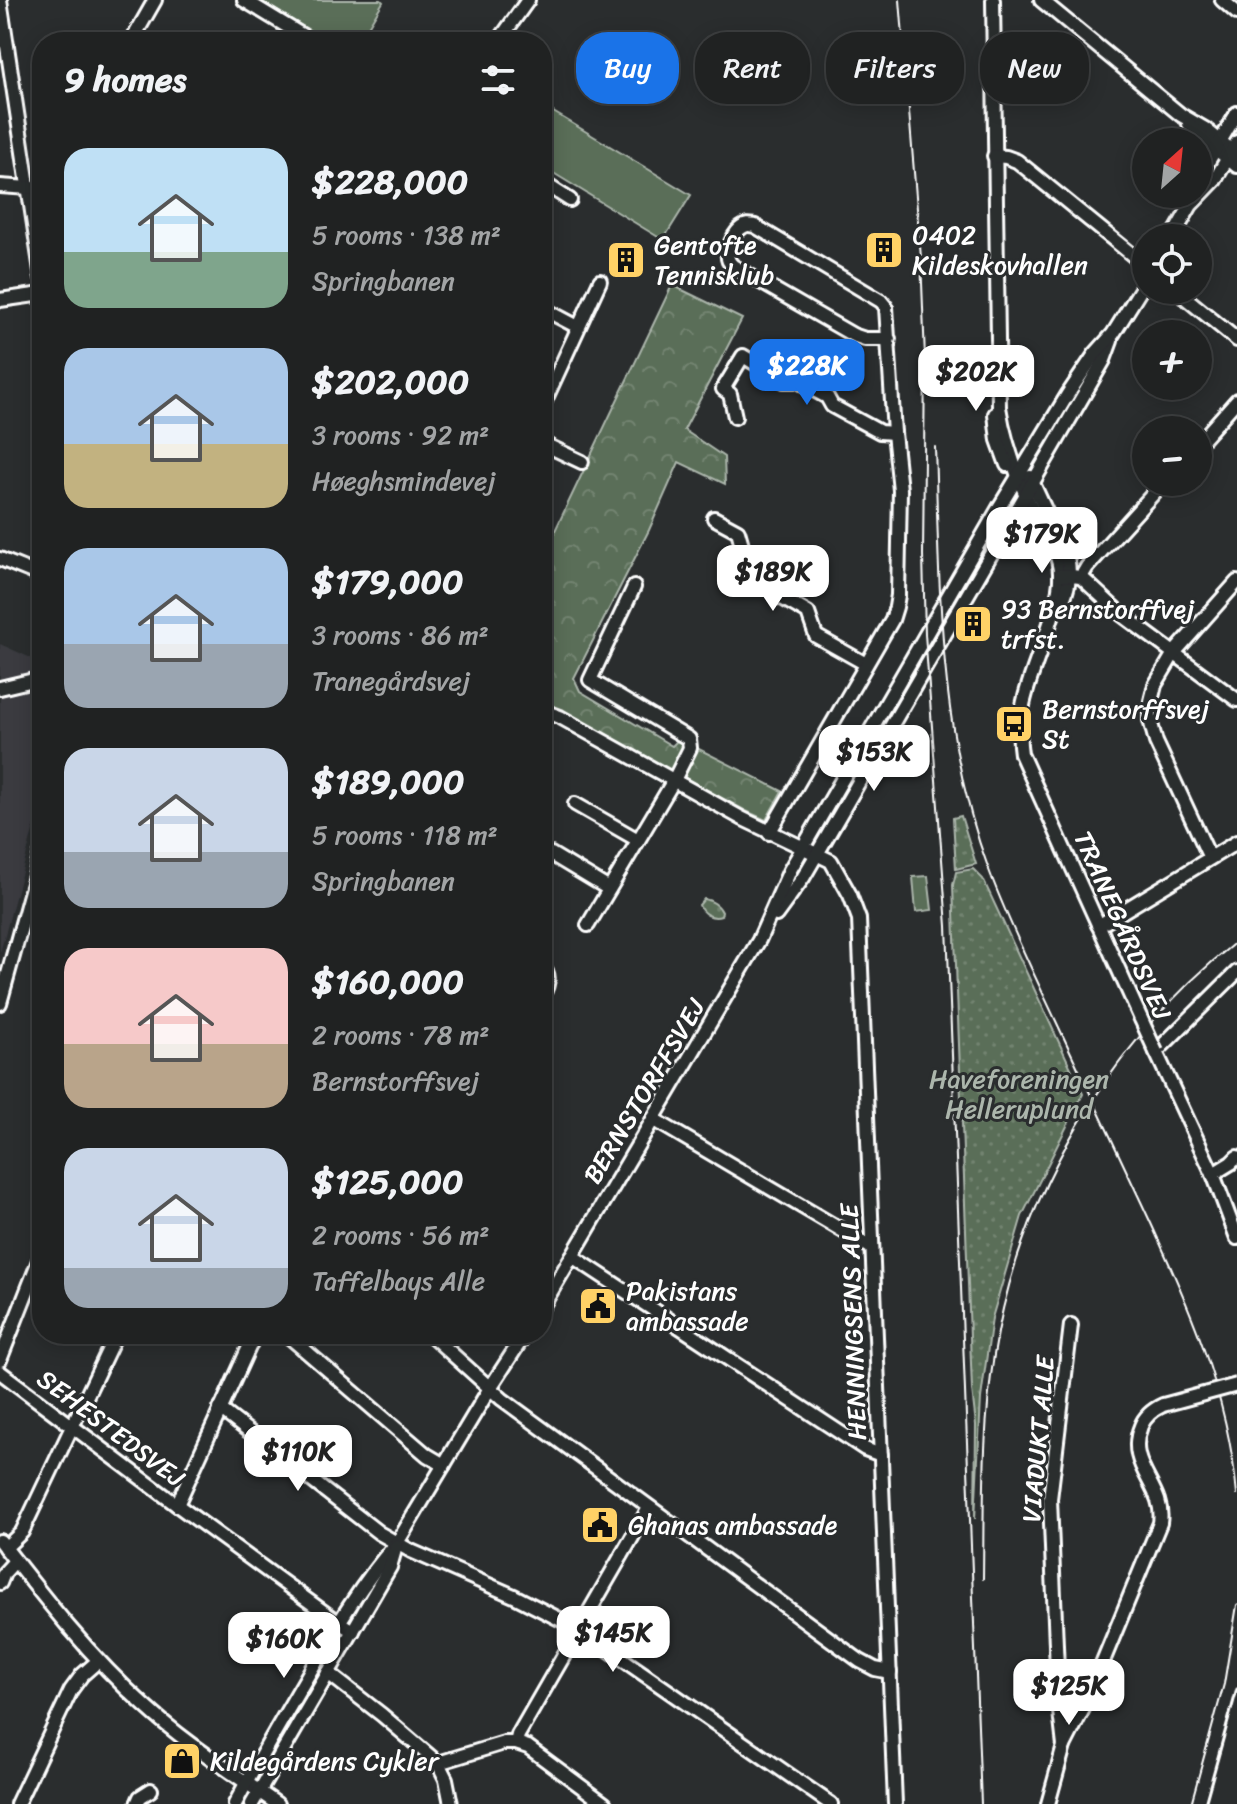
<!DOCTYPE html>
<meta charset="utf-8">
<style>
:root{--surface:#202222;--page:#2d2f2f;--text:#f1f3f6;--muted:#a2a4a5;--line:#3d3f40;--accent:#1a73e8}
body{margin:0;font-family:Sriracha,sans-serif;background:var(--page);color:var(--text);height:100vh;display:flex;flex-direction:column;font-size:30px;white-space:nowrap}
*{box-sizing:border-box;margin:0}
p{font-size:26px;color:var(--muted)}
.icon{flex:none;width:44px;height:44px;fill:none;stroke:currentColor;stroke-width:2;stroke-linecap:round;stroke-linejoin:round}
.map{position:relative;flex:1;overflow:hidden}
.side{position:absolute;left:32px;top:32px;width:520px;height:1312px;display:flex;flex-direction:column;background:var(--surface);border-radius:32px;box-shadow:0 4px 20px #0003,0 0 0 2px var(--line)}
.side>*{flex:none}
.top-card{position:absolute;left:576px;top:32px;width:540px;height:72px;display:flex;gap:16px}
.needle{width:52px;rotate:27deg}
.tools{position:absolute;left:1132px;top:128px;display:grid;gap:16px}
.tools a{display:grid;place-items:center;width:80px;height:80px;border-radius:50%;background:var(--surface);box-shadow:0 4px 20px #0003,0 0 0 2px var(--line);font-size:40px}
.price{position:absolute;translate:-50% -68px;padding:0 18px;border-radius:16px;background:#fff;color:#222;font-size:26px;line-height:52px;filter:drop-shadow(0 2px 4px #0008)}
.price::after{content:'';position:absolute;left:50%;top:48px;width:24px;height:18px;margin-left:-12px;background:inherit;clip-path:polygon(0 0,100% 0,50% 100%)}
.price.active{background:var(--accent);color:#fff}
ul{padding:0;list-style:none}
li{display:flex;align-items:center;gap:24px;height:200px;padding:0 32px}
li span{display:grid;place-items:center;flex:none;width:224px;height:160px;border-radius:24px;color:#555}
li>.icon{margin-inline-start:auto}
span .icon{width:96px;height:96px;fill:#fffc;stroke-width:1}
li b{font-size:34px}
h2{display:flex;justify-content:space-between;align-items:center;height:96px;padding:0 32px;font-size:34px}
.tag{padding:0 28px;border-radius:32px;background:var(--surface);box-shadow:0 4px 20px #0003,0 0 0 2px var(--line);font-size:28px;line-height:72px}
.tag.active{background:var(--accent);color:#fff}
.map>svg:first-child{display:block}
.built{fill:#3a3b41}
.grass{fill:url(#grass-dots);stroke:#acb6ac;stroke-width:2}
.park{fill:url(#park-crowns);stroke:#acb6ac;stroke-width:2}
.pitch{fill:#5a6e58;stroke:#acb6ac;stroke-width:2}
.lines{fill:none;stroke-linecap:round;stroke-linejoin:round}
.minor-casing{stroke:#fff;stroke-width:18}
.minor{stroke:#2a2d2e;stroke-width:12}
.tram{stroke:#fff;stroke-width:2}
.rail{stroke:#fff;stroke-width:3}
.minor-bridge-casing{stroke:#fff;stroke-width:18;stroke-linecap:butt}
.minor-bridge{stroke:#2a2d2e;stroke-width:12}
.labels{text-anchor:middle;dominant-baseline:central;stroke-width:6;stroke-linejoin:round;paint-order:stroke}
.poi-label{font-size:26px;fill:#fff;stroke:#2a2d2e;text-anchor:start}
.street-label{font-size:26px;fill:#fff;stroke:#2a2d2e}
.park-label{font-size:26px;fill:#acb6ac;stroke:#2a2d2e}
</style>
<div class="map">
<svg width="1237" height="1804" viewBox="0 0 1237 1804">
<defs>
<pattern id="grass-dots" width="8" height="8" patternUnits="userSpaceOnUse" patternTransform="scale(2)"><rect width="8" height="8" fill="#5a6e58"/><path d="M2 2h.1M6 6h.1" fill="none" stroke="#738471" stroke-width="1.8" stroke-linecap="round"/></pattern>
<pattern id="park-crowns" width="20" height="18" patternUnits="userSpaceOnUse" patternTransform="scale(2)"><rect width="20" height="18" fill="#5a6e58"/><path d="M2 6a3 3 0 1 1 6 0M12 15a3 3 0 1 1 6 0" fill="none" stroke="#738471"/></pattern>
</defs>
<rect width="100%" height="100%" fill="#2a2d2e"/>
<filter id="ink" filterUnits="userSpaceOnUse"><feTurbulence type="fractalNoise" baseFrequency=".0125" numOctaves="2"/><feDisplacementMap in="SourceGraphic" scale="16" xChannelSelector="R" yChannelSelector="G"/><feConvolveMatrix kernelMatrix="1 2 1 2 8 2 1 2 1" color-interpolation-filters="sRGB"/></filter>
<g filter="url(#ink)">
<path class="built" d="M0 644 42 663V798L0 953Z"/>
<g class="grass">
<path d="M961 816 976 864 956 869 953 818Z"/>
<path d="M973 869 983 879 1083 1094 1022 1216 992 1318 981 1398 975 1519 976 1425 972 1390 953 885 956 872Z"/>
<path d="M704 899C711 900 719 905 722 912L721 916C712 919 702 914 699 905Z"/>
</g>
<path class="park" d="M672 285 742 319 684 430 724 457 725 484 679 462 649 530 574 678 580 691 672 746 679 739 782 791 766 820 746 811 542 701V558Z"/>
<g class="pitch">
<path d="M259 0H381L383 2 359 42H329Z"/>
<path d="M550 110 691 195 663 240 542 166V124Z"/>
<path d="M928 876 932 910 916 912 913 877Z"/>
</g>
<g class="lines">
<defs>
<g id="minor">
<path d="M0 0 42 278"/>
<path d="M244 0 313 42"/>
<path d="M993 0 999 407C1004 440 1017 476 1031 507 1040 529 1060 549 1060 574 1061 587 1057 598 1054 610 1041 658 1013 703 1021 754L1141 1019"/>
<path d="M1041 0 1181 115 1205 129 1237 155"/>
<path d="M1222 0 1237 13"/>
<path d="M131 42 155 0"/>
<path d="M498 42 528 0"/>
<path d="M1189 124 1200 136 1237 166"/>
<path d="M994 156 1006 157 1017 161 1146 266"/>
<path d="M542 182 570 200"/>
<path d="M1198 185 1202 172 1237 113"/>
<path d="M0 186 29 188 42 187"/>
<path d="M1172 238 1191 205 1215 180 1237 142"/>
<path d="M1176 290 1237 340"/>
<path d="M0 300 42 294"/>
<path d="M542 308 578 327"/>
<path d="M542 407 600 281"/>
<path d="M995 414 998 440 1007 465"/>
<path d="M735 417 730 394 723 389 743 356 784 381H798L827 397 832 406 880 432 894 433"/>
<path d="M542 443 582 462"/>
<path d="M1198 444 1237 400"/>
<path d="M1030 477 1067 557C1071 575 1069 588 1061 604"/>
<path d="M714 518 738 531 744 552 773 569 780 597 808 613 816 636 866 664"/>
<path d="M0 559 42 576"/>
<path d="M1060 575 1081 577 1121 614 1237 700"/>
<path d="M1081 577 1087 567 1164 482"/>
<path d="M0 688 42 678"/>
<path d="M542 716 552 714 560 717 743 819 831 861 850 895 859 919 895 1804"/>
<path d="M575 804 638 840"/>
<path d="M769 833 892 620 896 607 898 595 900 490 894 433 886 307 881 301 755 226C749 225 746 224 741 228 735 232 728 247 728 253 727 260 729 262 733 266L853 335 865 339H889"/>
<path d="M551 854 609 889"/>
<path d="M1210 858 1156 742 1150 720 1151 701 1155 685 1174 653 1237 582"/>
<path d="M776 915 803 878 828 835 1104 360 1111 341"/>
<path d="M588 925 674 780 690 748 689 739 590 680 634 587"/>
<path d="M1098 925 1105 922 1237 842"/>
<path d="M542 965C551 975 548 986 542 996"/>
<path d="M1237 972 1156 1052 1213 1174 1237 1238"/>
<path d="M0 1003 42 851"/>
<path d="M653 1119 872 1248"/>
<path d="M1213 1174 1231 1163 1237 1157"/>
<path d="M572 1256 865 1449 881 1455"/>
<path d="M542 1307 759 940 790 870 1000 506 1068 394 1095 354 1113 334 1146 281"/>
<path d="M286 1334 427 1455 444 1465"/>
<path d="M430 1334 502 1399 860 1661 875 1669 890 1672"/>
<path d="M0 1360 42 1253"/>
<path d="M0 1372 177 1505 332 1618 353 1631"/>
<path d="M220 1409 379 1533 411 1551 514 1596 579 1629 831 1804"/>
<path d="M177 1505 255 1334"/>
<path d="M0 1541C45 1599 90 1657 145 1706 185 1743 232 1772 277 1804"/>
<path d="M5 1548 22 1532 116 1334"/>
<path d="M0 1583 4 1573 15 1561"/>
<path d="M328 1673 382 1715 438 1763 446 1779 451 1804"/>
<path d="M516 1743 518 1735 649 1508"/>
<path d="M1064 1746 1058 1694 1050 1499 1071 1325"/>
<path d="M438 1763 504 1743H516L528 1747 605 1804"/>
<path d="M17 1804 71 1690 82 1675 98 1661"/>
<path d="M137 1804 140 1797 151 1790"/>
<path d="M235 1804C258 1760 283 1718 308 1675 334 1630 362 1582 397 1543L490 1388 525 1334"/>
<path d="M252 1804 390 1567 396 1546"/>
<path d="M1048 1804 1064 1746 1085 1705 1160 1523C1166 1486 1124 1466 1141 1426 1145 1416 1152 1410 1163 1405"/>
</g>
</defs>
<use href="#minor" class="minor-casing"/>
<use href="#minor" class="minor"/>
<g class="tram">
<path d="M900 0 921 258 925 358 923 555 925 634 947 926 981 1804"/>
<path d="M935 447C940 590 938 734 989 870 1008 921 1032 970 1055 1019 1084 1081 1113 1143 1142 1204 1186 1298 1228 1391 1237 1495"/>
<path d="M983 1579C984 1505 982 1429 994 1355 1019 1195 1110 1042 1237 941"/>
<path d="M1191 1804 1224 1684 1237 1605"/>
</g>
<path class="rail" d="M1205 1804 1237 1689"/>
<defs>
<g id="minor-bridge">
<path d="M1141 1019 1156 1052"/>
<path d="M1163 1405 1237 1385"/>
</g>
</defs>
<use href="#minor-bridge" class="minor-bridge-casing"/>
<use href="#minor-bridge" class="minor-bridge"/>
</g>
</g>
<defs>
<symbol id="building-square" viewBox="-11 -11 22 22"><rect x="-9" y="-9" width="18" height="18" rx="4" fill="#ffd166" stroke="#2a2d2e"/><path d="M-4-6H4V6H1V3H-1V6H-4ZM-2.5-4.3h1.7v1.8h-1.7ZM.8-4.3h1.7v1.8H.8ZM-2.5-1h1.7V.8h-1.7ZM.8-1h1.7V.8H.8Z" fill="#111"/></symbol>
<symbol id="bus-square" viewBox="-11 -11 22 22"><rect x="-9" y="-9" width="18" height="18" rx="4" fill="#ffd166" stroke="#2a2d2e"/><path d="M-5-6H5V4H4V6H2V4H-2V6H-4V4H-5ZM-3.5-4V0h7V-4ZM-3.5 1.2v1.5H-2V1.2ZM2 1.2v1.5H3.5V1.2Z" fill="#111"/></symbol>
<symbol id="civic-square" viewBox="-11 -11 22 22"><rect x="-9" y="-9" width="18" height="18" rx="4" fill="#ffd166" stroke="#2a2d2e"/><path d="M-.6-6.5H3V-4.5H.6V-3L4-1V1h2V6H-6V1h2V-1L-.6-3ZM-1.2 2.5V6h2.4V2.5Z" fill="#111"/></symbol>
<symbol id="shop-square" viewBox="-11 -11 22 22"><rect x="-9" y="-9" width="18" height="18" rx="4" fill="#ffd166" stroke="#2a2d2e"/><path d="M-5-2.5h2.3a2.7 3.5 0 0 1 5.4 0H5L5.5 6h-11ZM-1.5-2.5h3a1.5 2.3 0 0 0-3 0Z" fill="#111"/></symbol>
</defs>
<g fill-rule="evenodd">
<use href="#building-square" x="862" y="228" width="44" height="44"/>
<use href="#building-square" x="604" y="238" width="44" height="44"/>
<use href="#building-square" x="951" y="602" width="44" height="44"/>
<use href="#bus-square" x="992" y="702" width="44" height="44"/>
<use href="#civic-square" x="576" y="1284" width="44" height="44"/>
<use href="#civic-square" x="578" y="1503" width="44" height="44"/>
<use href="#shop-square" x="160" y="1739" width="44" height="44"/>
</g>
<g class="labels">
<g class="poi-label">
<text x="912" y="235">0402<tspan x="912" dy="30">Kildeskovhallen</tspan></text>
<text x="654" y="245">Gentofte<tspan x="654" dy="30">Tennisklub</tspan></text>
<text x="1001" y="609">93 Bernstorffvej<tspan x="1001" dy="30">trfst.</tspan></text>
<text x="1042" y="709">Bernstorffsvej<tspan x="1042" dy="30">St</tspan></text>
<text x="626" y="1291">Pakistans<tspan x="626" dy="30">ambassade</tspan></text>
<text x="628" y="1525">Ghanas ambassade</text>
<text x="210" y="1761">Kildegårdens Cykler</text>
</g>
<g class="street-label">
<text transform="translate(1123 925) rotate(66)">TRANEGÅRDSVEJ</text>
<text transform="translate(644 1091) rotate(-59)">BERNSTORFFSVEJ</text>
<text transform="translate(853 1322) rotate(-92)">HENNINGSENS ALLE</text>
<text transform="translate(111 1428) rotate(37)">SEHESTEDSVEJ</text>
<text transform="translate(1038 1439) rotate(-85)">VIADUKT ALLE</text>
</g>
<g class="park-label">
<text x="1019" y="1079">Haveforeningen<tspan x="1019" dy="30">Helleruplund</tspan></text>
</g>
</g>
</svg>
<div class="tools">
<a><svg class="needle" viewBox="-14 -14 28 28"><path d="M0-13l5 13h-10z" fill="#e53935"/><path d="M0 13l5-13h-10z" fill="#a2a4a5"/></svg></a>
<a><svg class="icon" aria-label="locate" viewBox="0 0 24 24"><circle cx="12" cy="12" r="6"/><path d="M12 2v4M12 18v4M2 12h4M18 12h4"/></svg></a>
<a>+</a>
<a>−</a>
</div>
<b class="price active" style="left:807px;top:407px">$228K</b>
<b class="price" style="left:976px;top:413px">$202K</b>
<b class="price" style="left:1042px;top:575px">$179K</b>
<b class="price" style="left:773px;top:613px">$189K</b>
<b class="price" style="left:874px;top:793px">$153K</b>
<b class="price" style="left:298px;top:1493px">$110K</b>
<b class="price" style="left:613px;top:1674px">$145K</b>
<b class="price" style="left:284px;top:1680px">$160K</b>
<b class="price" style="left:1069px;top:1727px">$125K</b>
<div class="top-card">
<a class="tag active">Buy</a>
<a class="tag">Rent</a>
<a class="tag">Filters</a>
<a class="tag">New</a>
</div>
<section class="side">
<h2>9 homes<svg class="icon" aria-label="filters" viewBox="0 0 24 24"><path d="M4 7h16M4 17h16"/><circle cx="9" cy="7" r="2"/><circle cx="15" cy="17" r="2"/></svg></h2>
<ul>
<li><span style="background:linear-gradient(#bfe0f5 65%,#7fa58c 0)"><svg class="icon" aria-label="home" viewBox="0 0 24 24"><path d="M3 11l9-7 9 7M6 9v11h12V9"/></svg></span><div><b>$228,000</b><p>5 rooms · 138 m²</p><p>Springbanen</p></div></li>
<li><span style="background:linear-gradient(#a9c7e8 60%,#c2b280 0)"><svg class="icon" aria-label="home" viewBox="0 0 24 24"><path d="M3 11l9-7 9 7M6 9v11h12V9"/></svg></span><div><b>$202,000</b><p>3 rooms · 92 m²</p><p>Høeghsmindevej</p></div></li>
<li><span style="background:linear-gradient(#a9c7e8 60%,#9aa5b1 0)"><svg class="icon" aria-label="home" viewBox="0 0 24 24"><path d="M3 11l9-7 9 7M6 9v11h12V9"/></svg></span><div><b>$179,000</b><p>3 rooms · 86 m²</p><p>Tranegårdsvej</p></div></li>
<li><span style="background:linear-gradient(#c9d6e8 65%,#9aa5b1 0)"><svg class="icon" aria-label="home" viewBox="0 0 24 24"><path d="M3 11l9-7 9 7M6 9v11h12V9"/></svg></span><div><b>$189,000</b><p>5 rooms · 118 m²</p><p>Springbanen</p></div></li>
<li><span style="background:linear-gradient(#f6c9c9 60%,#b9a48a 0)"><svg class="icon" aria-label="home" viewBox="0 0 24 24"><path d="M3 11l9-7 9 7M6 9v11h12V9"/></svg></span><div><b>$160,000</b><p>2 rooms · 78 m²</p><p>Bernstorffsvej</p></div></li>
<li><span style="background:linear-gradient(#c9d6e8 75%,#9aa5b1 0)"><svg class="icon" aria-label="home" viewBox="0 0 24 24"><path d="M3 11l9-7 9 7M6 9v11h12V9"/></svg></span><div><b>$125,000</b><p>2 rooms · 56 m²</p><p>Taffelbays Alle</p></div></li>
</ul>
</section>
</div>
